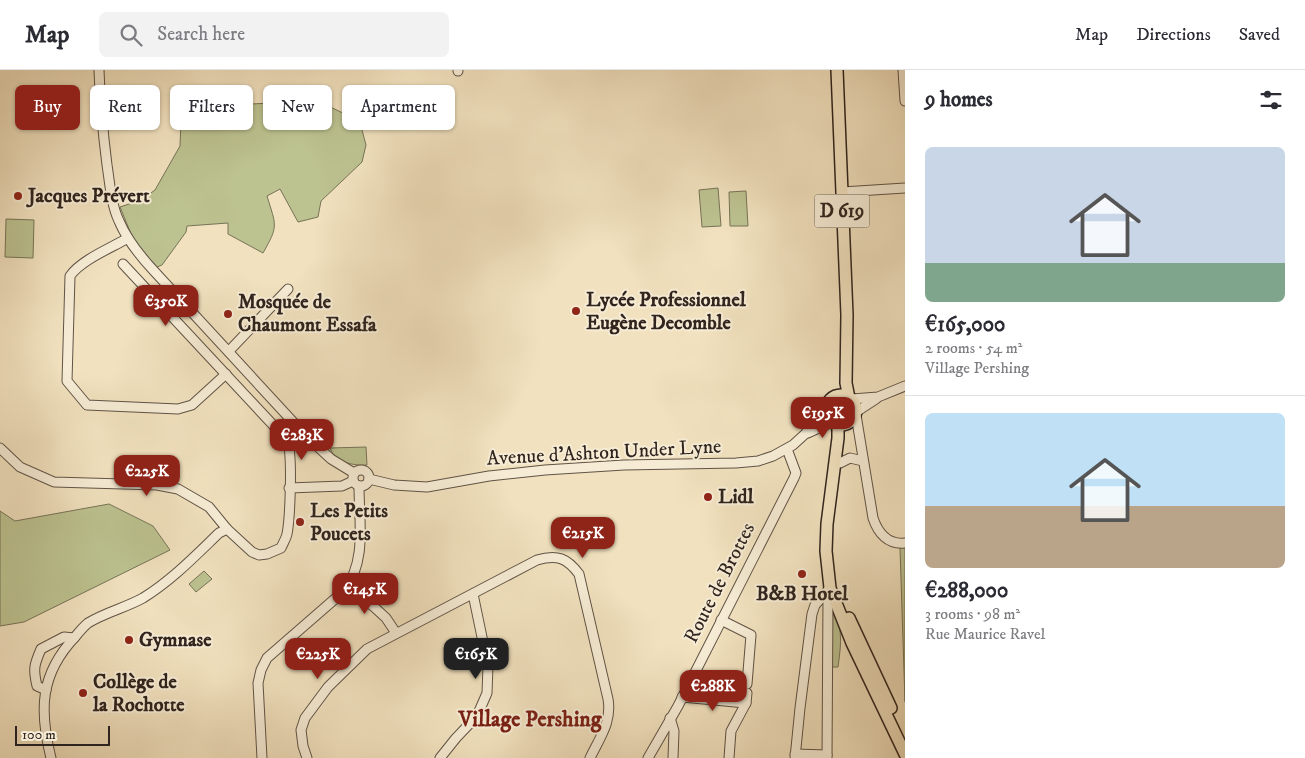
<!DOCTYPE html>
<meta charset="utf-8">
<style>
:root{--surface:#fff;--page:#f2f2f3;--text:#2b2b33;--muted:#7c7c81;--line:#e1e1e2;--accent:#8f2418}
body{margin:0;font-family:"IM FELL DW Pica",serif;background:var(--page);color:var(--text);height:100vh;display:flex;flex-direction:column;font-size:19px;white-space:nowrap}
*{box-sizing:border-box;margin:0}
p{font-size:16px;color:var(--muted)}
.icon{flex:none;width:28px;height:28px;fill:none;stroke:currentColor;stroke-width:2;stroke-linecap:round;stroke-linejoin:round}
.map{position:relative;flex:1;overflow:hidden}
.drawer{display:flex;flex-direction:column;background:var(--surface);width:400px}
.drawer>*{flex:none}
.top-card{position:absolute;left:15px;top:15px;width:475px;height:45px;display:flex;gap:10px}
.scale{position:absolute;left:15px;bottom:12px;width:95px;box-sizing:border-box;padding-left:5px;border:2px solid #30241e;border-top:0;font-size:14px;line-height:18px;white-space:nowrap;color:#30241e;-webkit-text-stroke:4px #f6ecd5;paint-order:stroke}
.price{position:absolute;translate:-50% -42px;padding:0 11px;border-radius:10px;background:var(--accent);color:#fff;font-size:16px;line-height:32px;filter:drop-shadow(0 1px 2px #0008)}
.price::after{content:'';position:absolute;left:50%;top:30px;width:15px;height:11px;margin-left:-8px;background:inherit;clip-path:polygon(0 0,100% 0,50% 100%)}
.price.selected{background:#222;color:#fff}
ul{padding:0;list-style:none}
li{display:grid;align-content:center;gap:10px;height:265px;padding:0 20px}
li+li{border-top:1px solid var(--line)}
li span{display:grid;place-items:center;height:155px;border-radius:8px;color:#555}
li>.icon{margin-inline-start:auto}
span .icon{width:90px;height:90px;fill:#fffc;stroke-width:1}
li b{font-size:21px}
h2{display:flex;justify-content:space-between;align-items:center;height:60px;padding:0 20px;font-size:21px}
.tag{padding:0 18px;border-radius:8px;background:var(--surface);box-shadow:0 1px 4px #0004;font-size:18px;line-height:45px}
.tag.selected{background:var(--accent);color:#fff}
header{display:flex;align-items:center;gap:30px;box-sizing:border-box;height:70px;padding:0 25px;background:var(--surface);border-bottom:1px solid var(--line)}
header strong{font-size:24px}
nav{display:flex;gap:28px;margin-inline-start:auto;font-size:18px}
.search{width:350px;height:45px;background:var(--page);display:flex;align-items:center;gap:12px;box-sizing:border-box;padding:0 18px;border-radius:8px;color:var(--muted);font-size:19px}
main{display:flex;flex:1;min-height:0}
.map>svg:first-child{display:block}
.green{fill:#bcc290;stroke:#767357}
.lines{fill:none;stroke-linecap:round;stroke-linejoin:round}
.minor-casing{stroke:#605346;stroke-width:11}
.major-casing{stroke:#30241e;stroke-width:14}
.minor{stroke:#f6ecd5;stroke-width:9}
.major{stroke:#f1e1be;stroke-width:11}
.poi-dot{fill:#8f2418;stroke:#f6ecd5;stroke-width:2}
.labels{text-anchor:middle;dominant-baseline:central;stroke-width:4;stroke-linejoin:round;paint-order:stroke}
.shield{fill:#f6ecd5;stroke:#6b6055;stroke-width:1}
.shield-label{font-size:19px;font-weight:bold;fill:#30241e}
.poi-label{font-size:20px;font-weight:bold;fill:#30241e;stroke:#f6ecd5;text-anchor:start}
.street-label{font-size:20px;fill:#30241e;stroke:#f6ecd5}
.quarter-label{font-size:22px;font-weight:bold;fill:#7a1f14;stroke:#f6ecd5}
</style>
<header>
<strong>Map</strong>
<div class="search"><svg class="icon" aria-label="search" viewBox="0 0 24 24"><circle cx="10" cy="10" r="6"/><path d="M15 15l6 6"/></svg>Search here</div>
<nav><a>Map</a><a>Directions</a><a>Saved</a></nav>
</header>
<main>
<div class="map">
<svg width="905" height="688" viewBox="0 0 905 688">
<rect width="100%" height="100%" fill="#f1e1be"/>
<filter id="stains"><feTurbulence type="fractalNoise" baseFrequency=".004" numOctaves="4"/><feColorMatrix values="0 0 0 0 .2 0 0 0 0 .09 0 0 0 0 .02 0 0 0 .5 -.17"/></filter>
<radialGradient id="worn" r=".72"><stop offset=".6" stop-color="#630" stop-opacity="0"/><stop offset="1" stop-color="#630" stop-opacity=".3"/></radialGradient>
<g class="green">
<path d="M18 21 31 22 30 42H18Z"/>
<path d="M227 24 228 35 318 31 349 46 362 60 366 75 362 92 321 131 318 147 298 152 280 119 267 126C276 156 279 155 263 183L228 164V153L187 156 186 162 162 195 157 197 134 171 120 137 141 130 155 120 180 76 182 25Z"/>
<path d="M718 118 721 156 702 157 699 120Z"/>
<path d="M746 121 748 156H730L729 122Z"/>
<path d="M6 149 34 150 33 188 5 187Z"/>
<path d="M366 377 367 395C353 396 335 392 330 378Z"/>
<path d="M109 434 153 456 170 480 24 552 0 556V441L15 451Z"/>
<path d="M905 477V632L900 478Z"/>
<path d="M204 501 212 509 196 522 189 514Z"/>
<path d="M833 533C842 560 842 569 838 597H832L829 558Z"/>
</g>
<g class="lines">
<defs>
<g id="minor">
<path d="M99 0C100 32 103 63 107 95 110 114 111 134 119 151 127 170 140 186 154 201L306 366 331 389 354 403"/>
<path d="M458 0V1"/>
<path d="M903 0 905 31"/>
<path d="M842 122 905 118"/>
<path d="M128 168C111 178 81 190 70 206L67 311 87 335 178 339 192 335 226 304"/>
<path d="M229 281 288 219"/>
<path d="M852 329 878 327 905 316"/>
<path d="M856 342 876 329"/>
<path d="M856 345 873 448C878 463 888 475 905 473"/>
<path d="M808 363 832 352"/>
<path d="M0 378 20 397 54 412 157 415 178 419 209 437 227 459 252 482 259 485 267 484 281 478C283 473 286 469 287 464 290 448 293 383 287 370L123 194"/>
<path d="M840 393 850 388 863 391"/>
<circle cx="361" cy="408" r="8"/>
<path d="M369 409 394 415 427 417 489 406 545 400 624 395 736 393 758 391 773 386 793 375 805 364 827 337"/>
<path d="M289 418 342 416 353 411"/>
<path d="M347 517 373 536 386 548 396 563"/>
<path d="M721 550 751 565 747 614"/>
<path d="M46 620 37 616C33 599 34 595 41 579L64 567 74 568"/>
<path d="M682 627 746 633"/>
<path d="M670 648 674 661 673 688"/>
<path d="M795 684 827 685"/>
<path d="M51 688C39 640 40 604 75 567 79 562 83 557 88 553 106 542 125 538 143 528 172 510 195 486 219 463L227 459"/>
<path d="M262 688 258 613 261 600 267 588 344 521C367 491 359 452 359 416"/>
<path d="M307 688 303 676 301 660 305 648 328 617 367 579 537 490C557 484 567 488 579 504L608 629C612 652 600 667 590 688"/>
<path d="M440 688 456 668 477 646 487 623 488 596 473 524"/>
<path d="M648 688 678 636 794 408 796 403 787 379"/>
<path d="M729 688 731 661 746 633 747 623"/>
<path d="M795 688 800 638 812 544 815 535 830 518"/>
<path d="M827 688 828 528 830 518"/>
</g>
<g id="major">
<path d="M837 0 847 245 846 313 849 328"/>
<circle cx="841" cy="340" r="15"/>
<path d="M838 355V368L827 454 826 481 830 518 852 573 905 684"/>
<path d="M849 548 891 638"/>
</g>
</defs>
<use href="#minor" class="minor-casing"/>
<use href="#major" class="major-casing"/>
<use href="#minor" class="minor"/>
<use href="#major" class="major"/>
</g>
<g class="poi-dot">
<circle cx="18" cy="126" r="5"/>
<circle cx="576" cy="241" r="5"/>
<circle cx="228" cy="244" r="5"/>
<circle cx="708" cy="427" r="5"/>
<circle cx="300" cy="452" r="5"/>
<circle cx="802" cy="504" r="5"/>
<circle cx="129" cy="570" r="5"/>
<circle cx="83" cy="623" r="5"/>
</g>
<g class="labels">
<rect class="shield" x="814.5" y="124.5" width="55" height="33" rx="4"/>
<g class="shield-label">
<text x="842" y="141">D 619</text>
</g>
<g class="poi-label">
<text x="28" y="126">Jacques Prévert</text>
<text x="586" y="230">Lycée Professionnel<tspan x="586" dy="23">Eugène Decomble</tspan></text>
<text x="238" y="232">Mosquée de<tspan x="238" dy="23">Chaumont Essafa</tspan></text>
<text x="718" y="427">Lidl</text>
<text x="310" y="441">Les Petits<tspan x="310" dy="23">Poucets</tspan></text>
<text x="802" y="524" text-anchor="middle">B&amp;B Hotel</text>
<text x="139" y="570">Gymnase</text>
<text x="93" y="612">Collège de<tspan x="93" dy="23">la Rochotte</tspan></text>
</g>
<g class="street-label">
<text transform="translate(604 383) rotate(-3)">Avenue d'Ashton Under Lyne</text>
<text transform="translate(720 513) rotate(-63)">Route de Brottes</text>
</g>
<g class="quarter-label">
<text x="530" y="649">Village Pershing</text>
</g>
</g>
<rect width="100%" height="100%" filter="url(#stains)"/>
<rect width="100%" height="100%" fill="url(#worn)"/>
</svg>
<div class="scale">100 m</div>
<b class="price" style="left:166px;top:257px">€350K</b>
<b class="price" style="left:823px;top:369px">€195K</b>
<b class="price" style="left:302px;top:391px">€283K</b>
<b class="price" style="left:147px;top:427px">€225K</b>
<b class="price" style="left:583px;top:489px">€215K</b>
<b class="price" style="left:365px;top:545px">€145K</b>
<b class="price" style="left:318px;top:610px">€225K</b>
<b class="price selected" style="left:476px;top:610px">€165K</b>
<b class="price" style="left:713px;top:642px">€288K</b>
<div class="top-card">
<a class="tag selected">Buy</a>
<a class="tag">Rent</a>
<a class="tag">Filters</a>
<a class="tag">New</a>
<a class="tag">Apartment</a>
</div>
</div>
<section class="drawer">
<h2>9 homes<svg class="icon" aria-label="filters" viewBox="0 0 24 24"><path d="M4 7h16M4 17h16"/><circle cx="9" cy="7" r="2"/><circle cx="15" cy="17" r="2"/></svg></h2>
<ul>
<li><span style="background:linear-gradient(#c9d6e8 75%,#7fa58c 0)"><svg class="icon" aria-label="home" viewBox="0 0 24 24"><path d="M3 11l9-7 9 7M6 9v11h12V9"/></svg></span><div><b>€165,000</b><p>2 rooms · 54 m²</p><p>Village Pershing</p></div></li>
<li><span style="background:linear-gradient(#bfe0f5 60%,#b9a48a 0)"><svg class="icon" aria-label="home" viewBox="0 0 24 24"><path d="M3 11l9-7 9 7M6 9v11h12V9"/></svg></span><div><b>€288,000</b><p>3 rooms · 98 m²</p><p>Rue Maurice Ravel</p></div></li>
</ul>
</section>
</main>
